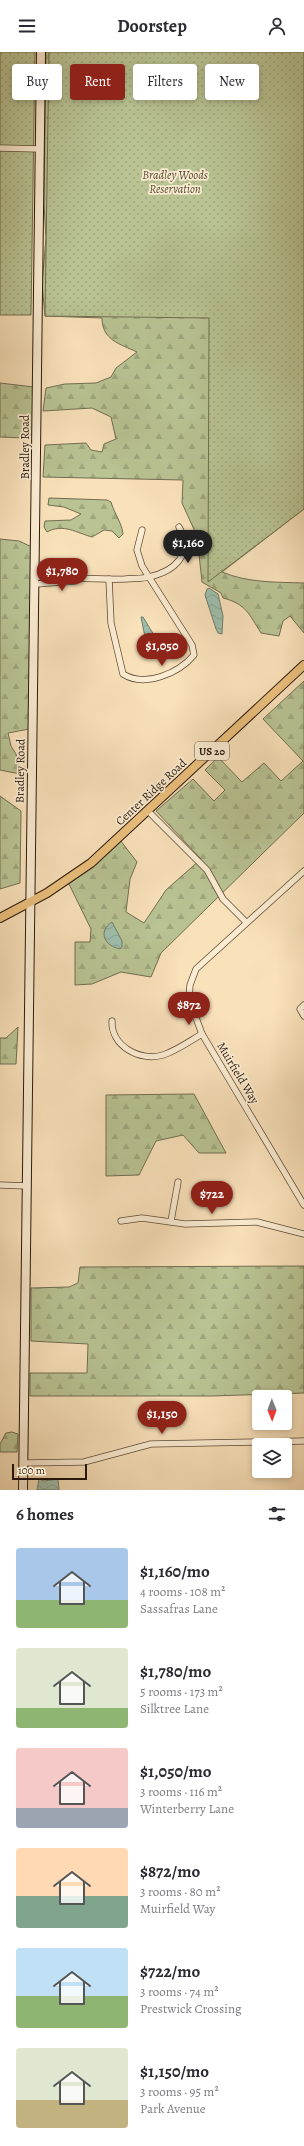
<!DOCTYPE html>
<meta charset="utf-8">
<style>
:root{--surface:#fff;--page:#f7f7f7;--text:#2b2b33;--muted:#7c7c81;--accent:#8f2418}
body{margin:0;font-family:Alegreya,serif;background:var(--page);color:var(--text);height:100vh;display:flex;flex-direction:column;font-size:15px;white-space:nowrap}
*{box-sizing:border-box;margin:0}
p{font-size:13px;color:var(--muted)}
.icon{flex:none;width:22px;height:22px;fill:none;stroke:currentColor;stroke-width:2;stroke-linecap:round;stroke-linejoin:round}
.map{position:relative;height:1438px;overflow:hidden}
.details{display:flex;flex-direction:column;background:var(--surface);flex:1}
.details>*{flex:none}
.guide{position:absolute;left:12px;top:12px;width:280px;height:36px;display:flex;gap:8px}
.needle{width:26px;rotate:179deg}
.fabs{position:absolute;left:252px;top:1338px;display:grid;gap:8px}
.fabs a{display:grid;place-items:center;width:40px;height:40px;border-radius:4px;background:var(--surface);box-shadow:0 2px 6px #0003;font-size:20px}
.scale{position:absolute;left:12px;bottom:10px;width:75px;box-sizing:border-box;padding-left:4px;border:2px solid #2a190c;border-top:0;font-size:11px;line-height:14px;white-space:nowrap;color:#2a190c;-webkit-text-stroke:3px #fbecd2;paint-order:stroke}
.price{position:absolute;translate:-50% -34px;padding:0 9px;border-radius:14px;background:var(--accent);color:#fff;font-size:13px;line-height:26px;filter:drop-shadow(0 1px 2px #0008)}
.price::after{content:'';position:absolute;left:50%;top:24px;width:12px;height:9px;margin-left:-6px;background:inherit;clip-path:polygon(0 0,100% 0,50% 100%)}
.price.current{background:#222;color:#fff}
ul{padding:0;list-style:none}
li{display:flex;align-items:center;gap:12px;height:100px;padding:0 16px}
li span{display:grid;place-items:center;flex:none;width:112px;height:80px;border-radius:4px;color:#555}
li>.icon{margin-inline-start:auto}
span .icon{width:48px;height:48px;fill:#fffc;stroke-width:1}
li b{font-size:17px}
h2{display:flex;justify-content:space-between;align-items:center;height:48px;padding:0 16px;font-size:17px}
.pill{padding:0 14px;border-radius:4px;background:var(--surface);box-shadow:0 2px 6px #0003;font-size:14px;line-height:36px}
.pill.current{background:var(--accent);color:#fff}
header{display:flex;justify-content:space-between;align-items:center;height:52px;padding:0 16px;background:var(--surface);font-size:18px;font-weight:700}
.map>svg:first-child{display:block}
.forest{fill:url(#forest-firs);stroke:#726e50}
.park{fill:url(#park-dots);stroke:#726e50}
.water{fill:url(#water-waves);stroke:#707c6c}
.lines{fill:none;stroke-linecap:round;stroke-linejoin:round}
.street-casing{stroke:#5e4b38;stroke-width:7}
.secondary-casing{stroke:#2a190c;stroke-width:10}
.primary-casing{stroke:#2a190c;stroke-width:10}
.street{stroke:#fbecd2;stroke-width:5.5}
.secondary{stroke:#fbecd2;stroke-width:8}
.primary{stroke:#ecc07d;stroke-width:8}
.labels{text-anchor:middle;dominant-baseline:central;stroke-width:3.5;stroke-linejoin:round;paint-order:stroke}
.shield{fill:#fbecd2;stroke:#695847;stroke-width:1}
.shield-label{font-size:11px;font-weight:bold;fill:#2a190c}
.park-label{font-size:12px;font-style:italic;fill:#554c34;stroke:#fbecd2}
.street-label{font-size:12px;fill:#2a190c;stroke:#fbecd2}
</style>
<header><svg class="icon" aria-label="menu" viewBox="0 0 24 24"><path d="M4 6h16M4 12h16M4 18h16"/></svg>Doorstep<svg class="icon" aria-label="person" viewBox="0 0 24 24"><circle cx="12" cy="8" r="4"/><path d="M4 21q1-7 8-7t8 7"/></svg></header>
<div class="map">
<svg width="304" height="1438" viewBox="0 0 304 1438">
<defs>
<pattern id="forest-firs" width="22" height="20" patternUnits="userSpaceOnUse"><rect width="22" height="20" fill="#b9c393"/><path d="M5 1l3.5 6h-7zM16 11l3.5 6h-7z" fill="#9fa77e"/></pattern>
<pattern id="park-dots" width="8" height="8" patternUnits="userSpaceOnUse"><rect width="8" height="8" fill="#b9c393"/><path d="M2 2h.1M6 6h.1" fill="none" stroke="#9fa77e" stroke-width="1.8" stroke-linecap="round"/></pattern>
<pattern id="water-waves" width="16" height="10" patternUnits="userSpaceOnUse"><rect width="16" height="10" fill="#9ebeac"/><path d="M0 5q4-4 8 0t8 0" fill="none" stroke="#88a393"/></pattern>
</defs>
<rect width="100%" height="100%" fill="#f9e1ba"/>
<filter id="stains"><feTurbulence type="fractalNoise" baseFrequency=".005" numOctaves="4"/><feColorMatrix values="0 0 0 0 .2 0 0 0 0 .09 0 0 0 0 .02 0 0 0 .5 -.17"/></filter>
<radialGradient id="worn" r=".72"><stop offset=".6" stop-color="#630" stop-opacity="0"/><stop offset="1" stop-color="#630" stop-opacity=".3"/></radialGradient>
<g class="forest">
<path d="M46 0H304V457L222 520C248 531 276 530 304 531V581L290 564 283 569 279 584 261 581C249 562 246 552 223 546L221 541 202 530 197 484 182 451 183 428 43 425 45 393 86 391 91 398 102 400 104 392 116 387 111 365 92 356 43 359 46 336 65 332 96 331 111 325 116 316 137 300C120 292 102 288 102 266L45 264 42 232 46 186 44 152Z"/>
<path d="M0 331 34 335V381L26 386 0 385Z"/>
<path d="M49 446 107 448 111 450C114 461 122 471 123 482L119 486 112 479 104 478 92 485C77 481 63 471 47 480L44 475 45 469 71 468 81 462 64 455 48 453Z"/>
<path d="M0 487 19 489 32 495 29 677 8 681 11 694 16 702 20 722 0 718Z"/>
<path d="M304 629V761L161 901 151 925 121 920 92 932 75 933V890H90L91 877 68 830 120 788 137 810 130 827 126 860 144 871 166 838 201 807 156 759 193 727 214 749 225 738 205 718 218 705 242 730 264 711 281 729 303 709 263 667Z"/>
<path d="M0 744 21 759 20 831 0 837Z"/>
<path d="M18 975 16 1012H0V986H6Z"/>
<path d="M194 1042 226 1101H199L183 1083 156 1089 139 1123 106 1124V1043Z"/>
<path d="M304 1214V1341L212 1344H30V1321H87L88 1292 31 1289V1236L69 1235 78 1231 80 1215Z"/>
<path d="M12 1380 18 1382 17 1400H0V1392L6 1381Z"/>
</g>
<g class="park">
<path d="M0 0H35L31 263H0Z"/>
<path d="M49 0H304V457L208 530 209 266 45 264Z"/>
</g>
<g class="water">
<path d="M209 536 218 542 223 564 222 582 218 581 216 577 205 543 207 537Z"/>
<path d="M141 565H143L160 593 154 597 147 595Z"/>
<path d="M112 870 122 889V895L120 897C105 894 97 880 112 870Z"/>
<path d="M39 1427 44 1429 58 1427 59 1438H37Z"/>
</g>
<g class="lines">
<defs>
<g id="street">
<path d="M0 96 40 97"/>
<path d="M36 525C66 525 95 528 125 527 133 526 142 527 149 525 175 519 194 502 179 475"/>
<path d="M109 527 111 571 123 622C145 636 179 621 194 603L192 593 142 514 137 498 142 478"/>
<path d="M36 532 75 529"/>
<path d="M148 759 207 818 223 847 246 870"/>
<path d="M304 819 196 917 190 933 189 947 202 982 304 1153"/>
<path d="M304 953 300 957 304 964"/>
<path d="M112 969C111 994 140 1010 163 1003 176 999 190 989 202 982"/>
<path d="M0 1133 27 1134"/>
<path d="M121 1169 142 1166 185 1172 257 1170 304 1182"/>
<path d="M171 1169 178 1130"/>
<path d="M24 1411 84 1410 151 1392 304 1389"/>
</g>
<path id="secondary" d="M23 1438 41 0"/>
<path id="primary" d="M0 866 47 841 91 811 304 613"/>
</defs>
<use href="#street" class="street-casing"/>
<use href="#secondary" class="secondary-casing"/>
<use href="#primary" class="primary-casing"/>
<use href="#street" class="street"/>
<use href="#secondary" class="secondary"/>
<use href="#primary" class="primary"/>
</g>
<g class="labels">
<rect class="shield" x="195" y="690" width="34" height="18" rx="3"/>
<g class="shield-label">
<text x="212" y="699">US 20</text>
</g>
<g class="park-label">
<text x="175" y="123">Bradley Woods<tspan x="175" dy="14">Reservation</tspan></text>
</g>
<g class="street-label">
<text transform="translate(25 395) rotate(-90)">Bradley Road</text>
<text transform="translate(20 719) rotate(-89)">Bradley Road</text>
<text transform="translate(151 740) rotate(-43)">Center Ridge Road</text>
<text transform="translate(238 1021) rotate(59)">Muirfield Way</text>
</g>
</g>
<rect width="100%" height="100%" filter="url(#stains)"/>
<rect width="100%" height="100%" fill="url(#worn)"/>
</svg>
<div class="fabs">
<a><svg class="needle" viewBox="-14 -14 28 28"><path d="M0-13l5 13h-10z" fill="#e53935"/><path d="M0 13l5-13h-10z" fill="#7c7c81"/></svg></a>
<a><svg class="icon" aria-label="layers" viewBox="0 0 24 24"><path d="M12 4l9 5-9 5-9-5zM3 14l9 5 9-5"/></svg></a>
</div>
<div class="scale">100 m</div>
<b class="price current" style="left:188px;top:512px">$1,160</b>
<b class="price" style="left:62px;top:540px">$1,780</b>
<b class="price" style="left:162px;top:615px">$1,050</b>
<b class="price" style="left:189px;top:974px">$872</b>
<b class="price" style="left:212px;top:1163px">$722</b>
<b class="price" style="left:162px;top:1383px">$1,150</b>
<div class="guide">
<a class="pill">Buy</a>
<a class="pill current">Rent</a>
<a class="pill">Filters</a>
<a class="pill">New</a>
</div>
</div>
<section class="details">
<h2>6 homes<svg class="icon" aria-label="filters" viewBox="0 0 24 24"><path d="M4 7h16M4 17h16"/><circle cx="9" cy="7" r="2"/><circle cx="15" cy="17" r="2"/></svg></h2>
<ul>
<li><span style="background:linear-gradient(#a9c7e8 65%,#8fb573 0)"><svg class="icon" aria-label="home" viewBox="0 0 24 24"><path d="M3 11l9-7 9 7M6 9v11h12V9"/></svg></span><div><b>$1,160/mo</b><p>4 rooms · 108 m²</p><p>Sassafras Lane</p></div></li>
<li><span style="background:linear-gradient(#dfe7d0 75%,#8fb573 0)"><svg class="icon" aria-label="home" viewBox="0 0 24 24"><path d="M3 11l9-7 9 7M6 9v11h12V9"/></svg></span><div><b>$1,780/mo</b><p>5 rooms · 173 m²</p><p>Silktree Lane</p></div></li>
<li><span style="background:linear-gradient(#f6c9c9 75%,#9aa5b1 0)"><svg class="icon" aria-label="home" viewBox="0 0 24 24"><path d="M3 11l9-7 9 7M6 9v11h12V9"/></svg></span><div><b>$1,050/mo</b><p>3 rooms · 116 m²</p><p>Winterberry Lane</p></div></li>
<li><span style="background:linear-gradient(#ffd9b3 60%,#7fa58c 0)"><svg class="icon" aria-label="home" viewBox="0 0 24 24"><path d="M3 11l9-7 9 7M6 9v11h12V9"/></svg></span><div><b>$872/mo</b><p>3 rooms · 80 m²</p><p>Muirfield Way</p></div></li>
<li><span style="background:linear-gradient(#bfe0f5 60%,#8fb573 0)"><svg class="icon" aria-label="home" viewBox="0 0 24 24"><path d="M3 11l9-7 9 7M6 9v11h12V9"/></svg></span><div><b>$722/mo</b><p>3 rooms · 74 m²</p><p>Prestwick Crossing</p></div></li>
<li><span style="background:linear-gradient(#dfe7d0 65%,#c2b280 0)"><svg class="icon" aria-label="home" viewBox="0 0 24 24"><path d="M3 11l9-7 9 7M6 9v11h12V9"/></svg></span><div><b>$1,150/mo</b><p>3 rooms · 95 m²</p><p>Park Avenue</p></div></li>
</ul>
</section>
